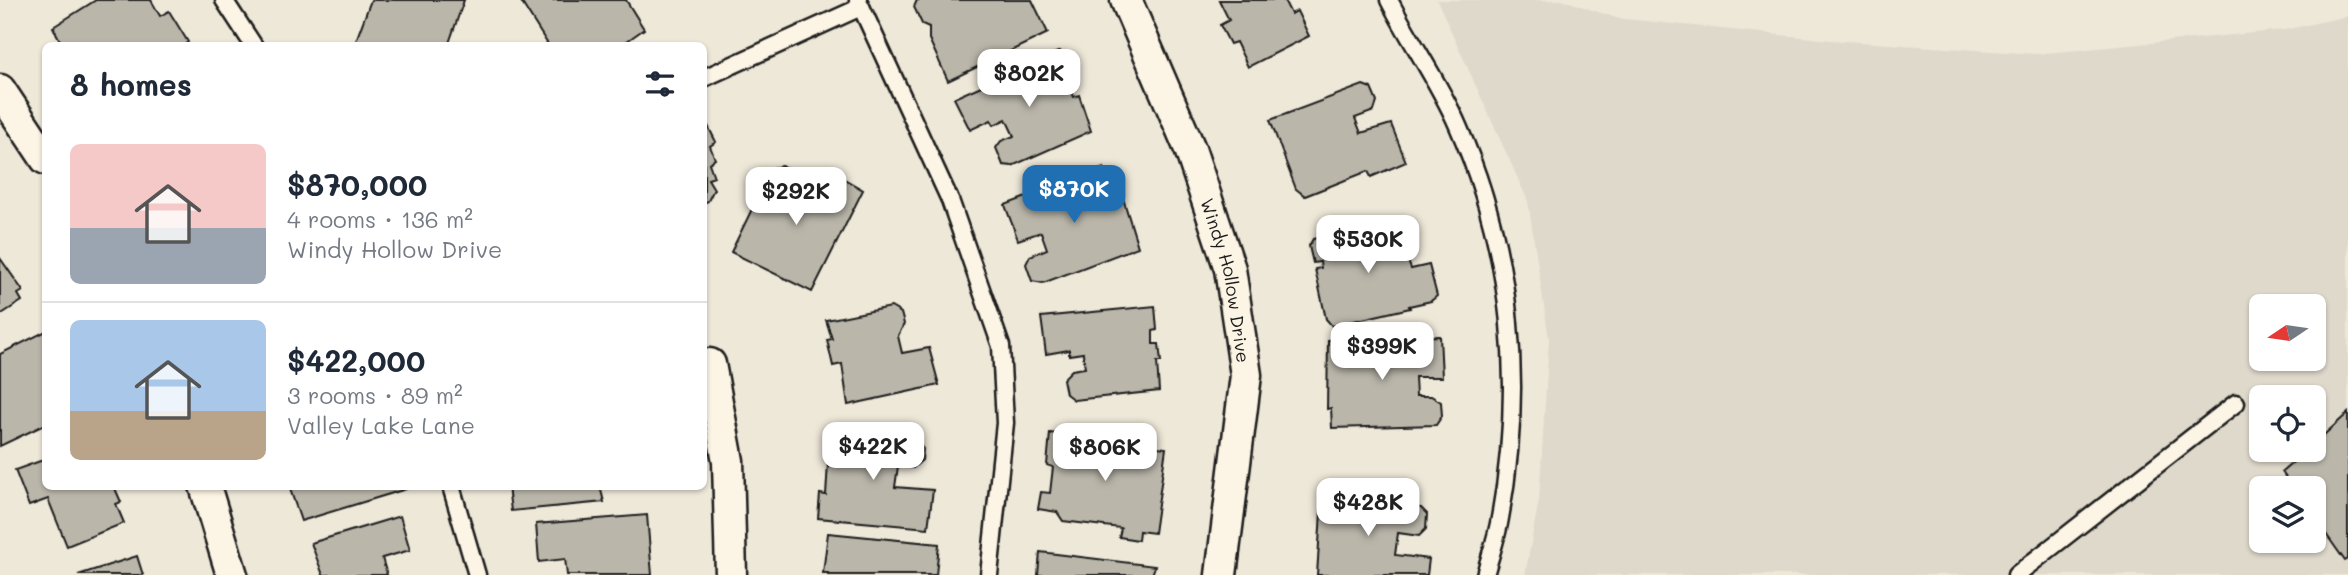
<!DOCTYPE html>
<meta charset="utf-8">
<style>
:root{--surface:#fff;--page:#f6f6f7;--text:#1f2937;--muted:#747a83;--line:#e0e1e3;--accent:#1f6fb2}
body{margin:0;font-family:Mali,sans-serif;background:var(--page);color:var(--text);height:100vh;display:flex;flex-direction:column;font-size:26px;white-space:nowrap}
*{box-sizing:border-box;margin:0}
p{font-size:23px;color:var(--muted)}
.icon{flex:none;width:38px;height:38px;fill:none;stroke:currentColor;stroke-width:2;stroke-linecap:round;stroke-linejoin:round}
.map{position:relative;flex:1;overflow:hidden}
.sheet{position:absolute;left:42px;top:42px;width:665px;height:448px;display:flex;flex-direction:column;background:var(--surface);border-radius:10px;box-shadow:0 2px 5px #0004}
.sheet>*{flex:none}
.needle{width:46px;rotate:257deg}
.controls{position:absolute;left:2249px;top:294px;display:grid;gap:14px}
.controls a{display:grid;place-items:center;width:77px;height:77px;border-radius:10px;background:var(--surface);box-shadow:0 2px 5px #0004;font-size:35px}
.price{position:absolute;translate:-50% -60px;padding:0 16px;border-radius:14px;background:#fff;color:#222;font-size:23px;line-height:46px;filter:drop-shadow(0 2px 4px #0008)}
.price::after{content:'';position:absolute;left:50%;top:42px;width:21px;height:16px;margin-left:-10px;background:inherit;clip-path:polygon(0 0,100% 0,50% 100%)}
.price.on{background:var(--accent);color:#fff}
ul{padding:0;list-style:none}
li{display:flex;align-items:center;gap:21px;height:175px;padding:0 28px}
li+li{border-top:2px solid var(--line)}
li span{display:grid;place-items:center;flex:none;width:196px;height:140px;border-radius:10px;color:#555}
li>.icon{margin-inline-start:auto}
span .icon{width:84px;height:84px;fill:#fffc;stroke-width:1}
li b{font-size:30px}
h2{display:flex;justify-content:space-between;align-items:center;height:84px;padding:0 28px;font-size:30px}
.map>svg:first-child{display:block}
.built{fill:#ded9cb;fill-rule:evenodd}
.building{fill:#bab6aa;stroke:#1c1c1c;stroke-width:2}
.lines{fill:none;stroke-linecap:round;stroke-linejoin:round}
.lane-casing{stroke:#1c1c1c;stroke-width:21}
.street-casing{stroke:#1c1c1c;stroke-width:35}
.lane{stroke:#fcf5e5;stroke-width:16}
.street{stroke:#fcf5e5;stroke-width:30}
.labels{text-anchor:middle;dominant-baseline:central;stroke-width:6;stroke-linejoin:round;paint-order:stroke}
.street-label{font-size:18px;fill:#1c1c1c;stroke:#fcf5e5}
</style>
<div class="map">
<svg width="2348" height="575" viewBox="0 0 2348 575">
<rect width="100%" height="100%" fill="#eee8d9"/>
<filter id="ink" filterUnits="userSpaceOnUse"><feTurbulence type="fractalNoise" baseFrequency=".0143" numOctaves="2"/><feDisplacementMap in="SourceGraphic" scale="14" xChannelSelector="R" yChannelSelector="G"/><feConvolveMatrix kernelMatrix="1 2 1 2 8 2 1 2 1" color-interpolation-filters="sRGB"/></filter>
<g filter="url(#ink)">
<path class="built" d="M1437 0H1563L1616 18 1830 40 2036 54 2284 30 2348 16V575H1525L1539 500 1549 339 1528 201ZM2261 306H2314V359H2261ZM2261 397H2314V450H2261ZM2261 488H2314V541H2261Z"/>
<g class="building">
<path d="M96 0H151L160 16 169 11 188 42 183 46H63L53 27Z"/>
<path d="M371 0H464L448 46H354Z"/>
<path d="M520 0H626L644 29 620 46H549Z"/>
<path d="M917 0H1032L1048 33 948 81 929 39V27L922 24 914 7Z"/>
<path d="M1219 0H1284L1291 14 1297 11 1309 36 1248 67 1236 42 1230 44 1220 25 1229 20Z"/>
<path d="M1060 51 1070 74 1064 77 1074 97 1079 95 1091 131 1012 166 1003 165 996 148 1001 141 1014 136 1006 119 994 125 991 120 970 130 954 98Z"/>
<path d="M1363 85 1371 88 1377 102 1374 111 1355 118 1361 133 1391 124 1406 162 1371 177 1368 171 1305 196 1296 189 1270 120Z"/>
<path d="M704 118 716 142 710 146 715 159 709 163 714 177 708 179 714 189 708 201 704 203Z"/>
<path d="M781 166 797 173 798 182 791 199 808 206 815 194 821 197 829 182 821 178 827 169 863 190 812 292 731 252 772 168Z"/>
<path d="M1104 168 1119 196 1122 195 1138 247 1043 283 1032 281 1026 264 1030 256 1047 249 1041 232 1018 240 1005 205Z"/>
<path d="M1375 225 1377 232 1396 228 1411 269 1429 265 1437 296 1431 301 1409 306 1410 308 1332 326 1326 319 1315 269 1321 268 1320 262 1313 263 1309 246 1313 239Z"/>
<path d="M0 258 23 291 18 294 22 301 0 315Z"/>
<path d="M1155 306 1157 330 1153 331V344H1159L1161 362H1157L1159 391 1074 400 1066 394 1063 379 1072 370 1085 368 1083 353 1069 355V350L1046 354 1041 317Z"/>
<path d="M891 307 901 313 904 324 898 336 902 353 929 348 939 385 848 405 842 364 833 366 827 340 832 339 826 320Z"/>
<path d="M46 331V424L0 446V354Z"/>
<path d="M1440 336 1442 377H1415L1416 396H1431L1441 402 1442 416 1436 425 1332 428 1331 408 1327 409 1328 340Z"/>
<path d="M2348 413V559L2345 561 2314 517V488H2293L2282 472 2307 450H2314V444Z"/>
<path d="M830 431 916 440 923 449 922 460 913 468 898 466 895 487 933 490 928 528 818 518 820 494 826 495Z"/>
<path d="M1050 433 1166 448 1154 533 1139 531 1138 540 1119 537 1121 528 1063 521 1057 512 1038 509 1041 492 1050 493 1053 467 1047 465Z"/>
<path d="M46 459V486H114L121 502 116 504 124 523 67 546 48 499 29 506 15 470Z"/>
<path d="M289 486H405L406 489 301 521Z"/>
<path d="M508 486H600L604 502 511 511Z"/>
<path d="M1322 496 1421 508 1427 514 1426 529 1419 536 1398 533 1395 555 1429 559 1427 575H1317Z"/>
<path d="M647 515 652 575H567L565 559 539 562 536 524Z"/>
<path d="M400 516 410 550 382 558 387 575H323L311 543Z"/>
<path d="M828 533 939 544 936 575H828V573H823Z"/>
<path d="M1040 552 1155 566 1152 575H1038Z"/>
<path d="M137 556 143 575H78Z"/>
</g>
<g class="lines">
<defs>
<g id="lane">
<path d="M224 0 254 46"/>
<path d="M858 0 950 200 1001 346 1005 423 989 575"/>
<path d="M1389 0C1411 43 1439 82 1458 126 1513 251 1524 385 1500 518 1497 537 1490 556 1485 575"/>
<path d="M704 78 861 7"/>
<path d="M451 486 477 575"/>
<path d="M2016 575 2236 403"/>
</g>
<g id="street">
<path id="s1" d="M1126 0 1190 149 1230 269 1246 375 1221 575"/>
<path d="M0 90 46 159"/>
<path d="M710 364 728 461 731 575"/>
<path d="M205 486 232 575"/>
</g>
</defs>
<use href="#lane" class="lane-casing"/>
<use href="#street" class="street-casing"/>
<use href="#lane" class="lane"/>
<use href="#street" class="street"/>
</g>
</g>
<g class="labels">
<g class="street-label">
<text stroke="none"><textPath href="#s1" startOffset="299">Windy Hollow Drive</textPath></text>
</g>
</g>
</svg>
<div class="controls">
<a><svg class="needle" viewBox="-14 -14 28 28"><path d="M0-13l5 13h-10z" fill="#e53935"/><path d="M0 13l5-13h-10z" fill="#747a83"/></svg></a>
<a><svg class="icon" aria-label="locate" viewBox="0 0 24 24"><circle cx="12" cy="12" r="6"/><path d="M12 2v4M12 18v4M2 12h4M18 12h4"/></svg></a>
<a><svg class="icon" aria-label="layers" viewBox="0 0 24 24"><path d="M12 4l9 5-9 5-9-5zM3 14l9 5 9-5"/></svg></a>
</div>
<b class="price" style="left:1029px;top:109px">$802K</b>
<b class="price on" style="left:1074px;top:225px">$870K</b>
<b class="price" style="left:796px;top:227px">$292K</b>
<b class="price" style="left:1368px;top:275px">$530K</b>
<b class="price" style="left:1382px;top:382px">$399K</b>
<b class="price" style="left:873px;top:482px">$422K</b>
<b class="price" style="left:1105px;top:483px">$806K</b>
<b class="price" style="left:1368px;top:538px">$428K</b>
<section class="sheet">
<h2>8 homes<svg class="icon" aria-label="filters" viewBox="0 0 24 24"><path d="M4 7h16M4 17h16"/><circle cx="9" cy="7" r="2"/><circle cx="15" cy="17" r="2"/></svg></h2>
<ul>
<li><span style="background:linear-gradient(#f6c9c9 60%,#9aa5b1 0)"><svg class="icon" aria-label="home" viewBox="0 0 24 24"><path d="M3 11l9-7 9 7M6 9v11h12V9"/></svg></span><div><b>$870,000</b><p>4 rooms · 136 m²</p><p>Windy Hollow Drive</p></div></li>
<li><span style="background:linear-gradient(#a9c7e8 65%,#b9a48a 0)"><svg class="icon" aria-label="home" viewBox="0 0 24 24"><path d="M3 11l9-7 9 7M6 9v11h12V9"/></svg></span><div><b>$422,000</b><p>3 rooms · 89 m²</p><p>Valley Lake Lane</p></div></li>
</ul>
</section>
</div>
